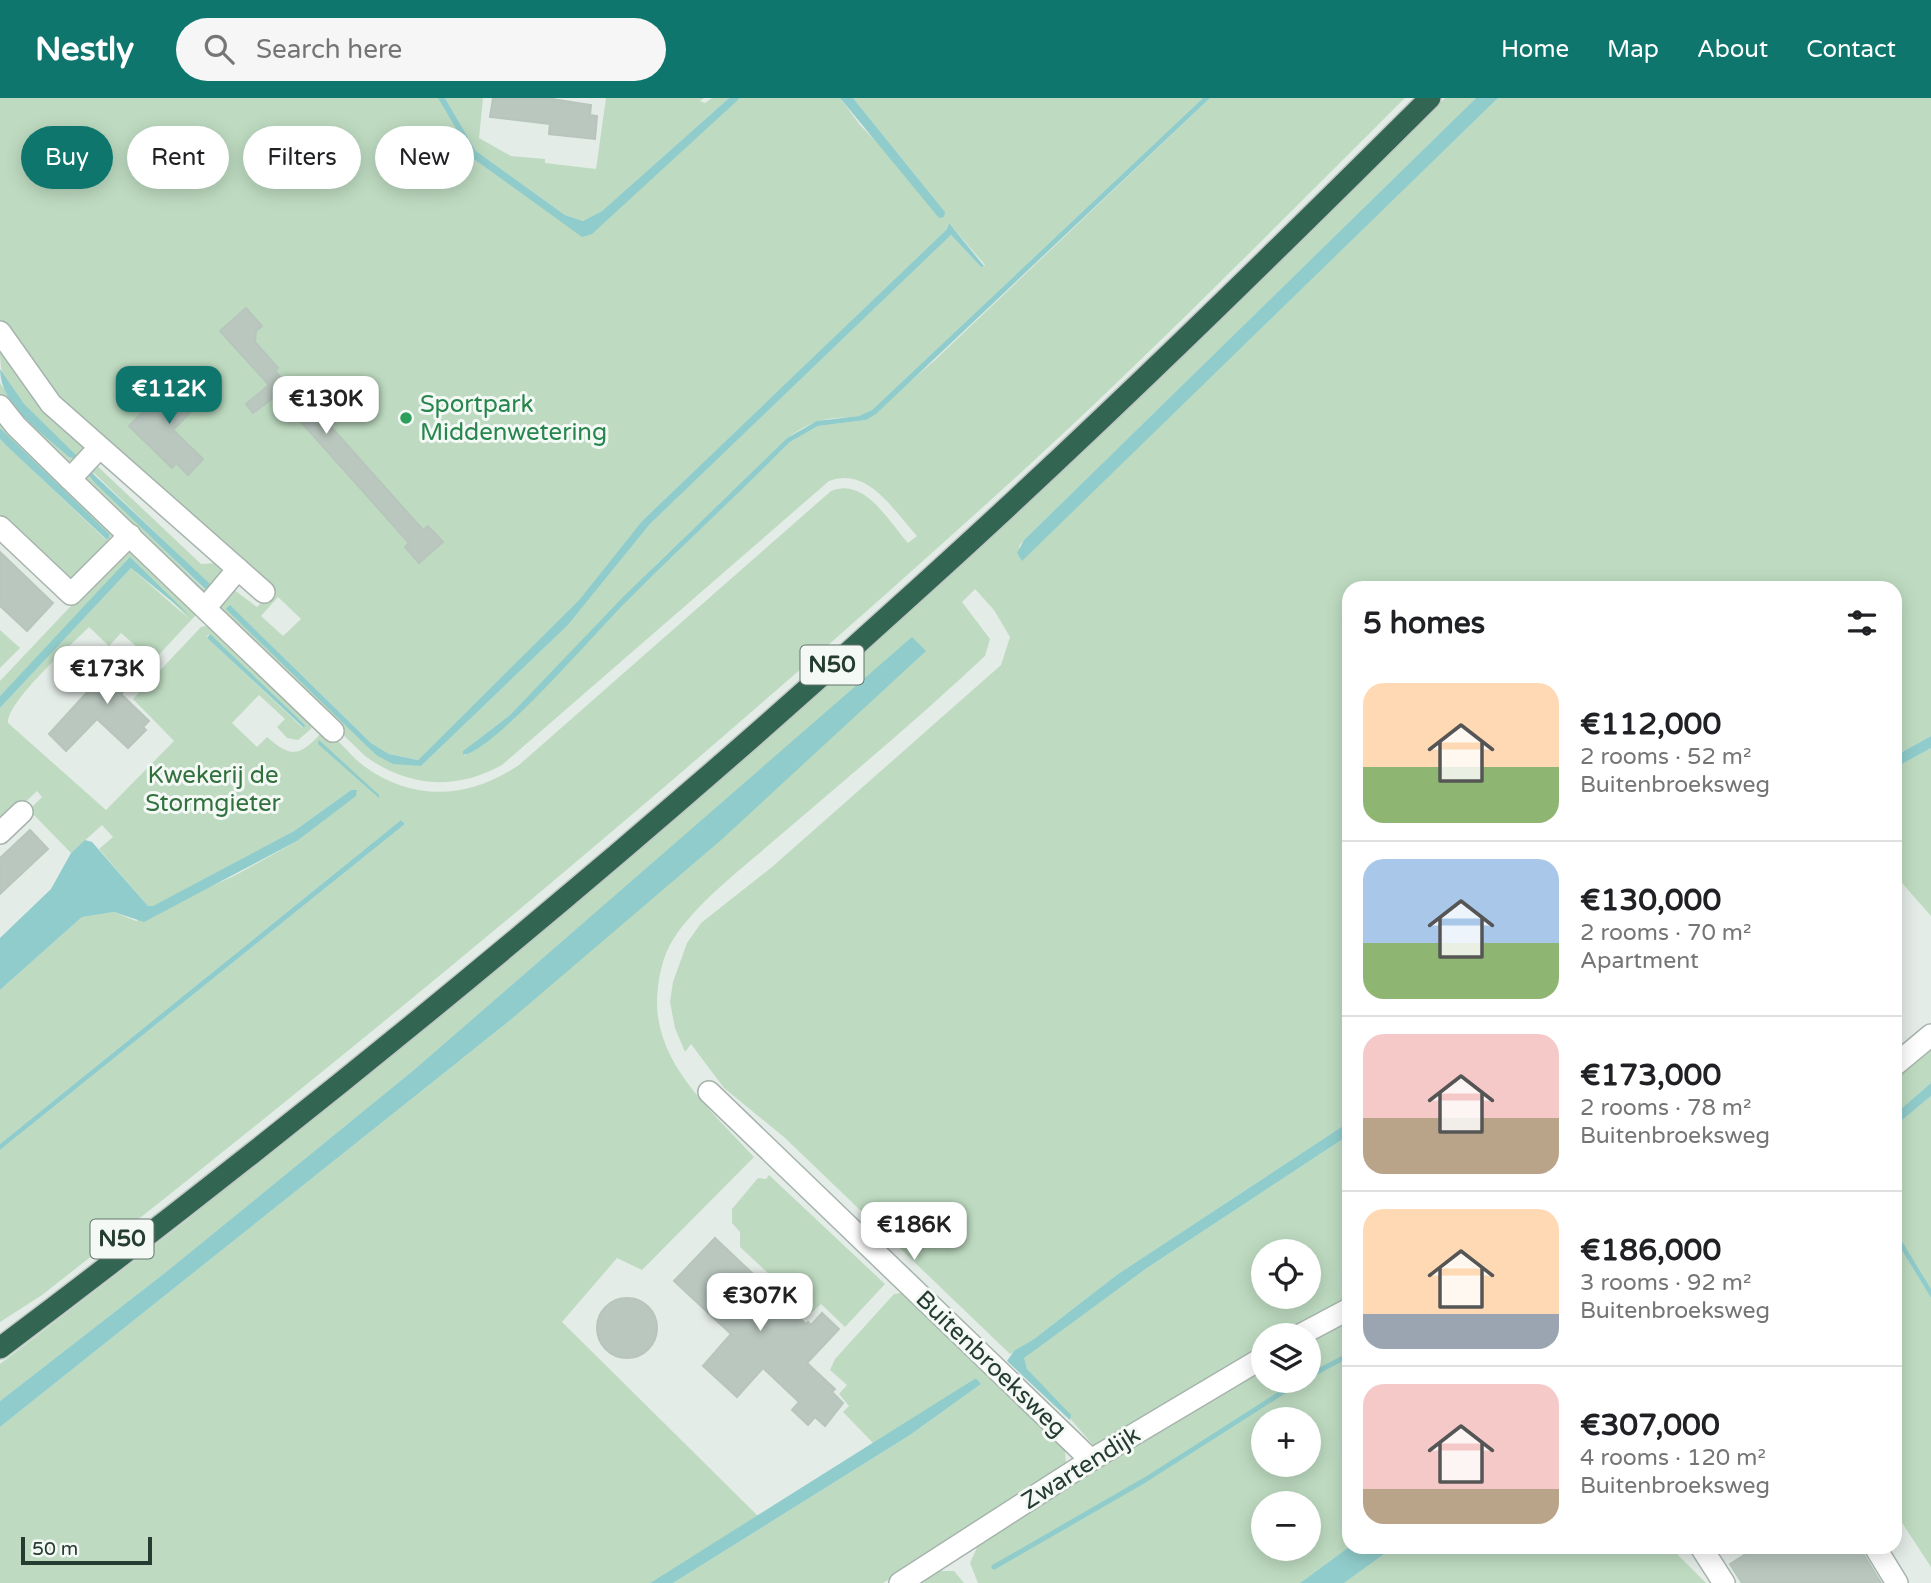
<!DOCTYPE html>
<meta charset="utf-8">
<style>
:root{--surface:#fff;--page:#f6f6f6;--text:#202124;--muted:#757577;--line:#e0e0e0;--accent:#0f766e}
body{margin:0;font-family:"Varela Round",sans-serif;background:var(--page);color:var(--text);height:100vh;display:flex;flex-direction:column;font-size:26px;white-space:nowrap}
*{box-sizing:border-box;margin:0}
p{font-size:23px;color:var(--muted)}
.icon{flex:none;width:38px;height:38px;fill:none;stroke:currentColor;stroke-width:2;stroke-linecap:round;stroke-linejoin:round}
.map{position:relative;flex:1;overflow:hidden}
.panel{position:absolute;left:1342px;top:483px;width:560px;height:973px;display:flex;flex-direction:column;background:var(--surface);border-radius:21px;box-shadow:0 4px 18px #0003}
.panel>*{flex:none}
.banner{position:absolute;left:21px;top:28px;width:665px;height:63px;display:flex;gap:14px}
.fabs{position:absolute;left:1251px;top:1141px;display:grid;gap:14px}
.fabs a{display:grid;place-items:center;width:70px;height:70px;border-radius:50%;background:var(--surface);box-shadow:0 4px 18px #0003;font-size:35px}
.scale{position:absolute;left:21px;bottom:18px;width:131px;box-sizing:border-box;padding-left:7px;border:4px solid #253c31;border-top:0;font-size:19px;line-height:24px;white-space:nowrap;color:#253c31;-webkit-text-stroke:5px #f4f9f6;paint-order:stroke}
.price{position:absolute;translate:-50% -60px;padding:0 16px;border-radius:14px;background:#fff;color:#222;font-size:23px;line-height:46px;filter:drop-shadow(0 2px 4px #0008)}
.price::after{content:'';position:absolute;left:50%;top:42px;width:21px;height:16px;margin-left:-10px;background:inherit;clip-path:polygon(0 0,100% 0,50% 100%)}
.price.current{background:var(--accent);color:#fff}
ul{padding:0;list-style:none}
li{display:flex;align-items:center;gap:21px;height:175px;padding:0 21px}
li+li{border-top:2px solid var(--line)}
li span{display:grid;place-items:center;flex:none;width:196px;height:140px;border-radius:21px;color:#555}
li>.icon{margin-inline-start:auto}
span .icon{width:84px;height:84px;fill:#fffc;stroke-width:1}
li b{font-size:30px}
h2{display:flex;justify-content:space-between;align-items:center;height:84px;padding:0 21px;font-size:30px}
.pill{padding:0 24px;border-radius:32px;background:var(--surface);box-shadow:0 4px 18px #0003;font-size:24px;line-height:63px}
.pill.current{background:var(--accent);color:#fff}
header{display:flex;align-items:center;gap:42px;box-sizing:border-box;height:98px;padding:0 35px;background:var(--accent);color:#fff}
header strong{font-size:33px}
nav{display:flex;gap:38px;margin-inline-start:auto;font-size:24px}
.search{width:490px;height:63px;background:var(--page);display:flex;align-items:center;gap:18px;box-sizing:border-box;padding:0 24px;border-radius:38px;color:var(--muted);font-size:26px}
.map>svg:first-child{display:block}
.green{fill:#bedbc1;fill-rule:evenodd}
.water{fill:#90cccb}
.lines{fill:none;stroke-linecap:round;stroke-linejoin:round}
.stream{stroke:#90cccb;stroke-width:5}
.building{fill:#b9c7bf;stroke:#b7c5bc;stroke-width:2}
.minor-casing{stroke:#a7b4ad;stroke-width:24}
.highway-casing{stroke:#c2c8c5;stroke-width:24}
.minor{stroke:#fff;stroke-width:21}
.highway{stroke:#336652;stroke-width:21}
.leisure-dot{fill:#2e9e5b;stroke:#f4f9f6;stroke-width:2.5}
.labels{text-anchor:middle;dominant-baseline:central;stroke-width:6;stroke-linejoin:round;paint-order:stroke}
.shield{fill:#f4f9f6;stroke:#63756c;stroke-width:2}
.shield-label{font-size:23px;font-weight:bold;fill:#253c31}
.leisure-label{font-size:24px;fill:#27864d;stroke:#f4f9f6;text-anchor:start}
.park-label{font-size:24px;fill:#32703e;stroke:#f4f9f6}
.street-label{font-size:24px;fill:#253c31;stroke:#f4f9f6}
</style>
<header>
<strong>Nestly</strong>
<div class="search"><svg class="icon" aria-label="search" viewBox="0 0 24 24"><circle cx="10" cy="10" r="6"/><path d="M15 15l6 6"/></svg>Search here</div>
<nav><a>Home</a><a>Map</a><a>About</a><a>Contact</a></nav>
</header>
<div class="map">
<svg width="1931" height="1485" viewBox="0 0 1931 1485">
<rect width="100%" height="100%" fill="#e4ece7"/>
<g class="green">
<path d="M0 0H440L472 54 583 135 740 0H840L860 27 945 114 853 0H1203L872 312C859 322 843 318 828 321 812 324 800 331 787 340L657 466 510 617 463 653 464 658 513 621 626 503 790 344 818 328 866 322 935 262 1210 0H1405C1269 135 1135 272 993 400 687 677 368 942 42 1197L0 1224V1052L405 726 401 722 0 1046V892L82 819 114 814 136 823 236 777 297 743 357 695 351 692 294 733 154 808H148L99 751 113 739 102 727 71 755 29 712 42 699 37 693 0 728V610L131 470 188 520 131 460 0 598V583L119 457 135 453 196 512 195 518 153 563 121 535 109 548 89 529C72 546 7 603 8 625L106 712 174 643 133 601 201 529 215 526 314 621 311 631 298 642 287 640 277 629 285 621 259 597 232 625 257 649 267 639C293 662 301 657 323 633 339 640 350 658 364 668 413 704 469 701 519 667L831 393C865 379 889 424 908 445L917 438C894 413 868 368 829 383L502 667C455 693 408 689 365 658L215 513 233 491 257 509 273 492 59 305 0 224ZM949 125 985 167 981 169 951 137 650 426 568 527 421 668 376 657 230 507 371 645 389 656 418 662 579 502 642 423 947 131ZM278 499 301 521 283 538 261 518ZM208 536 305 627 303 630 207 540Z"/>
<path d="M445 0H483L479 40 511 58 545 61V65L596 71 606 0H704L700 3 705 5 712 0H729L602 113 583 123 565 117 476 53Z"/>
<path d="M1445 0H1476L1024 442 1019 448 1022 462 1498 0H1931V638L1895 658V490H1349V1024L1118 1176 1034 1241 1010 1256 784 1039 724 990 691 946 685 954 675 930 670 904 673 884 687 845 701 825 772 769 1001 567 1010 539 994 512 975 491 962 504 990 541 985 558C918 621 847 680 777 740 744 769 698 803 674 840 662 858 657 884 657 906 658 969 715 1016 754 1059L642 1172 617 1160 562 1224 758 1418 650 1485H0V1329L508 924 559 879 912 540 415 971 166 1174 0 1303V1266L186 1123 763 642 1352 93Z"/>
<path d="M0 246 93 354 72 374 0 299V285L20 314 69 359 75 361 76 358C51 333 17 307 2 274 0 266 0 254 0 246Z"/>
<path d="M0 317 114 435 80 479H63L0 420V341L105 441 109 438 6 337 0 330Z"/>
<path d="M92 363 201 466 216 465 223 474 206 498 76 380ZM94 375 209 486V490H203L88 376Z"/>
<path d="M0 532 20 550 0 570Z"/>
<path d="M1931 650V818L1895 777V670Z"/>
<path d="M1931 946V985L1895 1016V973Z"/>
<path d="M1931 998V1194L1895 1133V1028Z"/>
<path d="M1349 1037V1201L1286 1237H1264L1263 1251 1119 1341 1094 1348 1027 1271 1023 1260 1147 1170ZM1264 1153H1309V1199H1264Z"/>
<path d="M769 1077 885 1186 845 1229 821 1206 811 1215 740 1149V1134L732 1125V1111L758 1080 766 1081Z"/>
<path d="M1895 1141 1931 1200V1469L1895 1414Z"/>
<path d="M901 1195 1065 1353 1066 1366 1055 1379 883 1485H673L910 1337 981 1286 976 1280 874 1346 843 1314 849 1308 839 1296 847 1287 830 1272 835 1261 894 1196Z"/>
<path d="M1349 1216V1449L1300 1485H978L970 1465 979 1445 1263 1268 1264 1283H1309V1240ZM1264 1321H1309V1367H1264ZM1264 1405H1309V1451H1264Z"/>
<path d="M1394 1449H1670L1706 1485H1344Z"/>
<path d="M938 1473H954L964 1485H913Z"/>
</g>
<g class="water">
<path d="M438 0H445L476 53 565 117 583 123 602 113 729 0H740L592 136 582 139 474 61Z"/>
<path d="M840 0H853L945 114 944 119 939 120Z"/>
<path d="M1203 0H1210L876 316 866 322 818 328 790 344C737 397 682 448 629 501 599 530 495 653 463 657V653L510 617 623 499 787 340 817 323 859 318 872 312Z"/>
<path d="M1476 0H1498L1022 463 1017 455 1024 442Z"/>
<path d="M949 125 984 168 981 169 951 137 650 426 568 527 421 668 393 666 376 657 226 511 230 507 371 645 389 656 418 662 579 502 642 423 947 131Z"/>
<path d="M0 271 24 306 77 358 75 361 69 359C44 336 0 308 0 271Z"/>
<path d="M0 330 109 436V440L106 441 9 350 0 341Z"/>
<path d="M90 373 210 486 209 490H204L95 385 88 376Z"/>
<path d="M130 459 191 519 131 470 0 610V598Z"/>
<path d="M210 536 305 627 304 630 207 540Z"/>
<path d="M912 539 926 553 720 743 508 924 0 1329V1303L166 1174 415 971Z"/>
<path d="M1931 638V650L1895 670V658Z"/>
<path d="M319 642 379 697V700L318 646Z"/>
<path d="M351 692H357L356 698 297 743 144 824 114 814 82 819 0 892V840L51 791 71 755 85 742 92 744 148 808H153L294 733Z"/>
<path d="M401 722 405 726 0 1052V1046Z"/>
<path d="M1931 985V998L1895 1028V1016Z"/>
<path d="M1349 1024V1037L1147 1170 1024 1260 1027 1271 1071 1317 1070 1322 1007 1263 1014 1253 1034 1241 1118 1176Z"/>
<path d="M1895 1132 1931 1191V1200L1895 1141Z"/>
<path d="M976 1280 981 1286 910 1337 673 1485H650Z"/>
<path d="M1349 1449H1394L1344 1485H1300Z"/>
</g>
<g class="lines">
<g class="stream">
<path d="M1309 1278 1349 1257"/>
<path d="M994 1469 1145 1382 1300 1283"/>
</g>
</g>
<g class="building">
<path d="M493 0H546L591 7 590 17 597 18 595 41 549 36 550 26 490 19Z"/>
<path d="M246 210 262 228 256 233 255 244 278 270 275 273 297 297 300 294 423 432 428 428 443 444 419 465 405 449 409 445 277 297 253 315 246 306 269 287 220 233Z"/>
<path d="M177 279 195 296 192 299 199 305 173 332 203 361 188 377 176 365 172 370 129 328Z"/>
<path d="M0 454 53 505 27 533 0 508Z"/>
<path d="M135 551 151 566 121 596 149 623 143 629 146 632 128 650 97 621 66 653 49 636 119 559 124 563Z"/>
<path d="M30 732 48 751 0 796V760Z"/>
<path d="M715 1140 806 1226 808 1224 811 1227 822 1215 839 1231 807 1265 835 1291 832 1294 843 1305 825 1328 815 1319 808 1327 792 1312 799 1304 763 1270 737 1299 703 1268 731 1236 674 1183Z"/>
<circle cx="627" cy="1230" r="30"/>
<path d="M1757 1449H1859L1881 1485H1742L1730 1466Z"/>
</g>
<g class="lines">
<defs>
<g id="minor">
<path d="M0 234 51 306 264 494"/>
<path d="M0 308 16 328 70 381 333 633"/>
<path d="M70 381 99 350"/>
<path d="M0 429 71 496 130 437"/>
<path d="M206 509 238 471"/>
<path d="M0 735 22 714"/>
<path d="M1895 967 1931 937"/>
<path d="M709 994 1091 1362"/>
<path d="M1300 1237 1349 1211"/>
<path d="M1701 1449 1724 1485"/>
<path d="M1875 1449 1897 1485"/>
<path d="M900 1485 1091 1362 1264 1259"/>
</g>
<path id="highway" d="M0 1250C320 1009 631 753 927 483 1099 327 1265 164 1430 0"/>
</defs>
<use href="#minor" class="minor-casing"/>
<use href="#highway" class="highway-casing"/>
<use href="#minor" class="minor"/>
<use href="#highway" class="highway"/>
</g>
<circle class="leisure-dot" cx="406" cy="320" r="7"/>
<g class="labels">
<g class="shield">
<rect x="800.5" y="547.5" width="63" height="39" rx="5"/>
<rect x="90.5" y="1121.5" width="63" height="39" rx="5"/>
</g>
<g class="shield-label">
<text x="832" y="567">N50</text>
<text x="122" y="1141">N50</text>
</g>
<g class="leisure-label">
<text x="420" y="306">Sportpark<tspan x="420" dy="28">Middenwetering</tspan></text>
</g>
<g class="park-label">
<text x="213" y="677">Kwekerij de<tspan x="213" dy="28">Stormgieter</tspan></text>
</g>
<g class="street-label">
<text transform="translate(991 1266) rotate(44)">Buitenbroeksweg</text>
<text transform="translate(1081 1370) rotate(-32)">Zwartendijk</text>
</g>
</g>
</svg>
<div class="fabs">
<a><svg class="icon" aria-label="locate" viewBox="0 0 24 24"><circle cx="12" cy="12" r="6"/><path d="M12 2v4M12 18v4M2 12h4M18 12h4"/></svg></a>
<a><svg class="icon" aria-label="layers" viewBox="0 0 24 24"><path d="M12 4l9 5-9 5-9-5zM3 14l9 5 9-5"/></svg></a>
<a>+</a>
<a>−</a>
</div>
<div class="scale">50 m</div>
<b class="price current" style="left:169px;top:328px">€112K</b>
<b class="price" style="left:326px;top:338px">€130K</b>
<b class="price" style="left:107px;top:608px">€173K</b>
<b class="price" style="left:914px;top:1164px">€186K</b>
<b class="price" style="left:760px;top:1235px">€307K</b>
<div class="banner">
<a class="pill current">Buy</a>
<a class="pill">Rent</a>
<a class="pill">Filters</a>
<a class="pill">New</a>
</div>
<section class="panel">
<h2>5 homes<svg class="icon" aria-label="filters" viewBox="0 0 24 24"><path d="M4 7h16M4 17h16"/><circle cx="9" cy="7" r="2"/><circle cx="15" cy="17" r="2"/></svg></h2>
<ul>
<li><span style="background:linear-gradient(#ffd9b3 60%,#8fb573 0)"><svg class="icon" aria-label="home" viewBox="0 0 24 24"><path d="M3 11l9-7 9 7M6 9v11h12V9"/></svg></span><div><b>€112,000</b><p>2 rooms · 52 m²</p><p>Buitenbroeksweg</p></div></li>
<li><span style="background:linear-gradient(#a9c7e8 60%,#8fb573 0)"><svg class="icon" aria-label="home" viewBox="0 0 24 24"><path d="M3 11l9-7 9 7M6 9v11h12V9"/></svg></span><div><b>€130,000</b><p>2 rooms · 70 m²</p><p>Apartment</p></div></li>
<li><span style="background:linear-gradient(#f6c9c9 60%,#b9a48a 0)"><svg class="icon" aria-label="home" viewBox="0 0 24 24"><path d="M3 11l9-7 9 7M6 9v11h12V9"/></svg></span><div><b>€173,000</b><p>2 rooms · 78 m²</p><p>Buitenbroeksweg</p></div></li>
<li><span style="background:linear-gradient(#ffd9b3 75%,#9aa5b1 0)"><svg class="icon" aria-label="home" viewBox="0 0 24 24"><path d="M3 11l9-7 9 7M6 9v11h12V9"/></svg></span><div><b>€186,000</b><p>3 rooms · 92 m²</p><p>Buitenbroeksweg</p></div></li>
<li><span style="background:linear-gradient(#f6c9c9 75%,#b9a48a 0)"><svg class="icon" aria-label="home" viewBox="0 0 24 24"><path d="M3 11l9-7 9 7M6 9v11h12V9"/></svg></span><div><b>€307,000</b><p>4 rooms · 120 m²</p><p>Buitenbroeksweg</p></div></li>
</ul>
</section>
</div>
